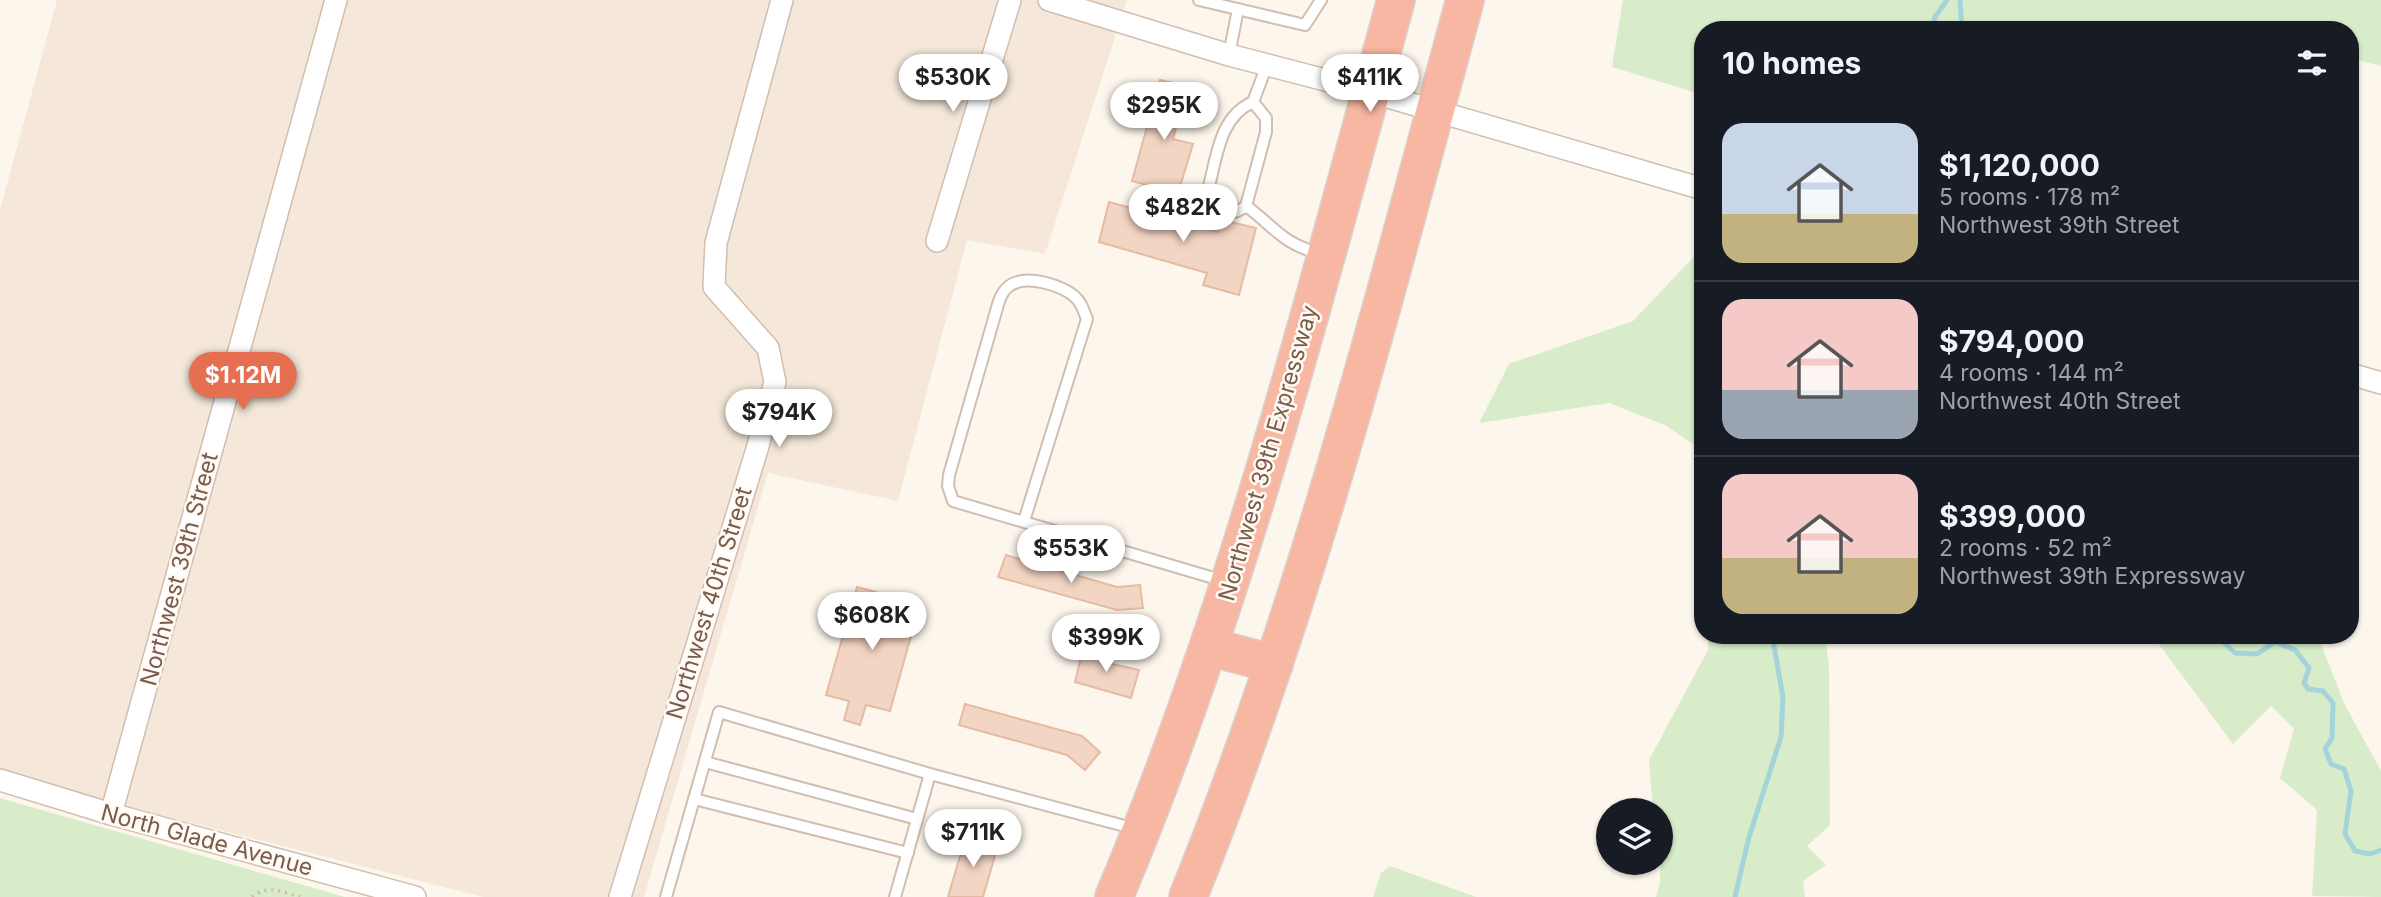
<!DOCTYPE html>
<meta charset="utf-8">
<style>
:root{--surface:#171b24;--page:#242831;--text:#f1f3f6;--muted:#9ea1a6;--line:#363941;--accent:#e76f51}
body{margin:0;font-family:Inter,sans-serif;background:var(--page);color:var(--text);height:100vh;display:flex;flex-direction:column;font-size:26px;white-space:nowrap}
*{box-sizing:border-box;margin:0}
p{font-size:23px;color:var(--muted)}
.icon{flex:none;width:38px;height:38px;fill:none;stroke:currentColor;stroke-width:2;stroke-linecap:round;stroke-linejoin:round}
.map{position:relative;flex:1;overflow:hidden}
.panel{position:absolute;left:1694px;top:21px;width:665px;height:623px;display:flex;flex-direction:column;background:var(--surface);border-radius:28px;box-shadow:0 2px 5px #0004}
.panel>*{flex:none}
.controls{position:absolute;left:1596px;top:798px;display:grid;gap:14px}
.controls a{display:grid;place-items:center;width:77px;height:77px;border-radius:50%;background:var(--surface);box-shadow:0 2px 5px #0004;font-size:35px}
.price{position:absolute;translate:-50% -60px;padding:0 16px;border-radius:24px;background:#fff;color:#222;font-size:23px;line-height:46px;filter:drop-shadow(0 2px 4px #0008)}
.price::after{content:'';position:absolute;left:50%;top:42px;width:21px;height:16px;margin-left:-10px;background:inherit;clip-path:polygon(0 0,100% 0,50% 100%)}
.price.selected{background:var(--accent);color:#fff}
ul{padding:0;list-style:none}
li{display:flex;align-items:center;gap:21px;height:175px;padding:0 28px}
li+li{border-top:2px solid var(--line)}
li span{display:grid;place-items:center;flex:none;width:196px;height:140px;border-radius:21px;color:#555}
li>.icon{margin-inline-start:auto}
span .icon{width:84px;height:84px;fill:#fffc;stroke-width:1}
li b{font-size:30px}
h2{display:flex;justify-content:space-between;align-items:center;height:84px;padding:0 28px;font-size:30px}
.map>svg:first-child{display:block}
.residential{fill:#f5e8da}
.green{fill:#d8ecc9}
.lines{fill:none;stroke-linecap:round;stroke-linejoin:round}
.stream{stroke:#a5d3da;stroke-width:5}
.building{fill:#f3d5c3;stroke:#e6bba3;stroke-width:2}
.lane-casing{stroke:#d1beb0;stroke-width:14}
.street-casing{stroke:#d1beb0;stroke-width:24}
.highway-casing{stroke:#dad1cd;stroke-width:40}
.path{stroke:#d9b8a5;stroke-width:3.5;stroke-dasharray:2 5;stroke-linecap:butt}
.lane{stroke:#fff;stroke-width:10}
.street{stroke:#fff;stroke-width:21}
.highway{stroke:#f7b7a3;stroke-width:37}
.labels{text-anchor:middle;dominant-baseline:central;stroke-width:5;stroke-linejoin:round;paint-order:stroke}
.street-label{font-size:23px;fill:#7a5c4d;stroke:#fffaf3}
</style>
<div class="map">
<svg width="2381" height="897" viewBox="0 0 2381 897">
<rect width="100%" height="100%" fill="#fdf6ec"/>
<path class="residential" d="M57 0H1127L1045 254 967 240 898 501 768 473 644 897H483L0 774V210Z"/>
<g class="green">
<path d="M1623 0H2381V66L2350 58V30H1703V95L1612 67Z"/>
<path d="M1703 247V451L1665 425 1609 403 1479 423 1509 364 1633 321Z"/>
<path d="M1708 635H1825L1829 666 1830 825 1807 846 1826 865 1803 881 1805 897H1656L1660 882 1661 810H1653L1649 760 1708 650Z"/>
<path d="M2152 635H2313L2319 639 2344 703 2381 771V897L2312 896 2317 810 2280 778 2294 729 2271 706 2233 744Z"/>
<path d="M0 798 345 897H0Z"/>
<path d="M1390 866 1476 897H1373L1381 873Z"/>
</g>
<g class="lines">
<g class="stream">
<path d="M1960 0 1962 30"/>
<path d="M1932 30 1935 17 1947 0"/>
<path d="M2216 635 2235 653 2257 654 2275 642 2295 650 2309 668 2304 683 2308 689 2323 691 2333 703 2332 738 2325 749 2331 764 2344 769 2351 791 2345 834 2355 851 2370 854 2381 850"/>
<path d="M1735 897 1749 837 1781 737 1783 697 1772 635"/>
</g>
</g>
<g class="building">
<path d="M1160 80 1187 86 1173 139 1193 144 1178 193 1132 181Z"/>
<path d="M1109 202 1218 232 1222 220 1256 228 1239 295 1203 285 1207 273 1099 242Z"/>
<path d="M1006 555 1117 587 1140 585 1143 608 1117 610 998 577Z"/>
<path d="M857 587 920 604 890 711 866 705 860 725 844 720 849 701 826 695Z"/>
<path d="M1083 649 1112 655V664L1139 670 1131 698 1075 682Z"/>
<path d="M965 704 1082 736 1100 752 1085 770 1067 755 959 725Z"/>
<path d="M966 836 998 845 983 897H948Z"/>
</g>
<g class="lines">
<defs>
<g id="lane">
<path d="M1199 0 1305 25 1321 0"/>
<path d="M1229 55 1238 9"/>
<path d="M1253 102 1266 118V132L1246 206C1232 217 1216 214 1206 200L1208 190C1217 157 1219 117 1253 102L1267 65"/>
<path d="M1246 206C1259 215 1268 225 1281 235 1293 245 1308 250 1322 255"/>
<path d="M1024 521 1087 319C1084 312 1082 304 1077 299 1065 285 1024 273 1008 287 1004 290 1001 296 999 301L949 475 948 486 953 501 1224 581"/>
<path d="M705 762 917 819"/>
<path d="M930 774 1136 829"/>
<path d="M694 799 908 853"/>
<path d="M666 897 719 712 930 774 895 897"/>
</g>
<g id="street">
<path d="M1049 0 1229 55 1371 92 1703 189"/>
<path d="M937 241 1010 0"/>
<path d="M2350 374 2381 383"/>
<path d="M0 780 111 814 415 897"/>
<path d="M111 814 336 0"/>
<path d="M620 897 758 446 775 382 768 348 714 287 716 243 782 0"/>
</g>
<g id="highway">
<path d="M1210 647 1274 664"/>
<path d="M1114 897C1236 608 1313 302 1396 0"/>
<path d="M1188 897C1306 606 1383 302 1465 0"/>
</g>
</defs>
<use href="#lane" class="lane-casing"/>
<use href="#street" class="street-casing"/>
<use href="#highway" class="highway-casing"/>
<path class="path" d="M252 897C266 884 284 892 300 897"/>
<use href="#lane" class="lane"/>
<use href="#street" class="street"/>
<use href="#highway" class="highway"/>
</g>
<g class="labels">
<g class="street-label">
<text transform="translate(1268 453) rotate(-74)">Northwest 39th Expressway</text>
<text transform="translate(179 569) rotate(-75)">Northwest 39th Street</text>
<text transform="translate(709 603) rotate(-73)">Northwest 40th Street</text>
<text transform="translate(207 840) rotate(15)">North Glade Avenue</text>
</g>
</g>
</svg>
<div class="controls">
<a><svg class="icon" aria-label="layers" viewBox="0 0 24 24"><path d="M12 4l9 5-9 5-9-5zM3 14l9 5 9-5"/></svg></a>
</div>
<b class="price" style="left:953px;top:114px">$530K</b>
<b class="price" style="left:1370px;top:114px">$411K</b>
<b class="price" style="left:1164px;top:142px">$295K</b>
<b class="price" style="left:1183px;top:244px">$482K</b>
<b class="price selected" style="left:243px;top:412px">$1.12M</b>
<b class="price" style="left:779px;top:449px">$794K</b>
<b class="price" style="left:1071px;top:585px">$553K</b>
<b class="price" style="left:872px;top:652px">$608K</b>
<b class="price" style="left:1106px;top:674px">$399K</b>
<b class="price" style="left:973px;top:869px">$711K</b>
<section class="panel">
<h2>10 homes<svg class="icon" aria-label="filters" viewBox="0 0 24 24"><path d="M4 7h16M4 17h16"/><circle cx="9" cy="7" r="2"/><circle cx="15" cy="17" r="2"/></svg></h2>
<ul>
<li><span style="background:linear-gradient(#c9d6e8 65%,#c2b280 0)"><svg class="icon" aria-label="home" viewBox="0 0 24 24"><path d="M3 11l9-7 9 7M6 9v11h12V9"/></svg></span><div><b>$1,120,000</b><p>5 rooms · 178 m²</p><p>Northwest 39th Street</p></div></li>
<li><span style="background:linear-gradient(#f6c9c9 65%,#9aa5b1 0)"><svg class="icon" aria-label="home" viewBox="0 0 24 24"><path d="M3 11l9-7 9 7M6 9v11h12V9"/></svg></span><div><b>$794,000</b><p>4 rooms · 144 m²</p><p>Northwest 40th Street</p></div></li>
<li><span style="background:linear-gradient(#f6c9c9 60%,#c2b280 0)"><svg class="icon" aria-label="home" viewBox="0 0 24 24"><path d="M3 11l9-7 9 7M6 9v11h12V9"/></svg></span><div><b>$399,000</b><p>2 rooms · 52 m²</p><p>Northwest 39th Expressway</p></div></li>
</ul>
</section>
</div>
